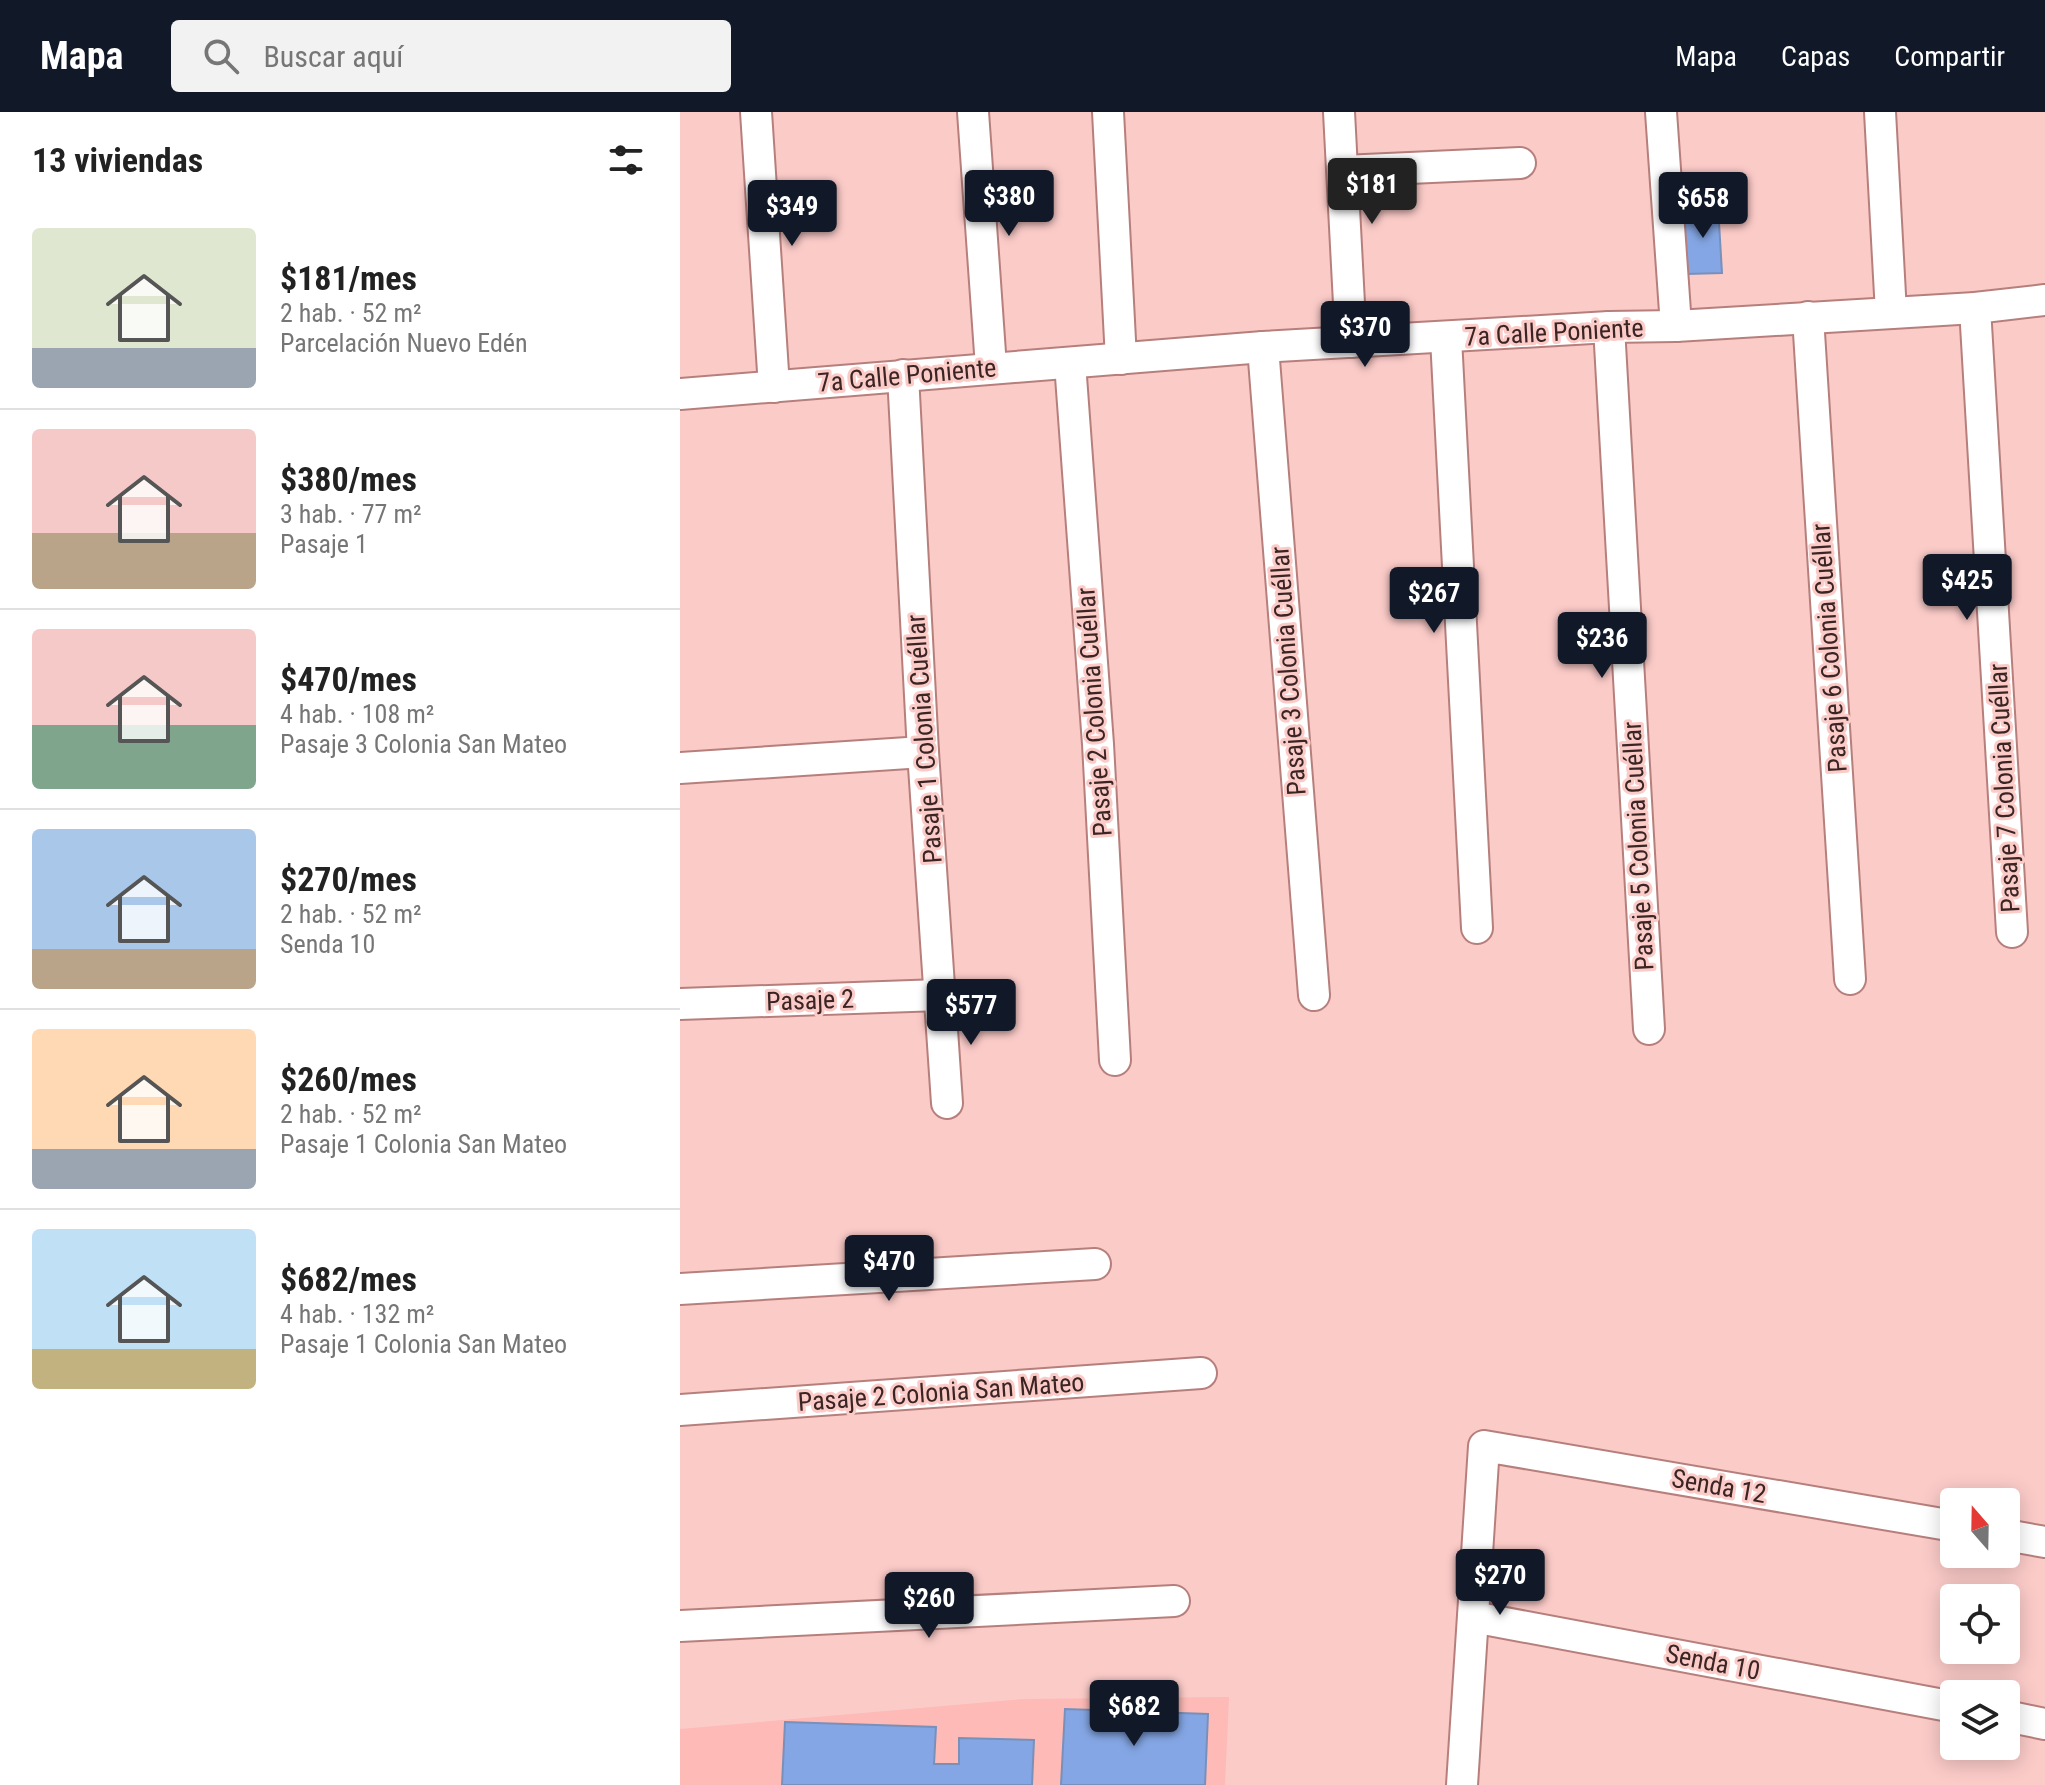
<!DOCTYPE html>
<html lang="es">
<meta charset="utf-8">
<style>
:root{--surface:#fff;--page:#f2f2f2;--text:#222;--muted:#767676;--line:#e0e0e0;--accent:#111827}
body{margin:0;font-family:"Roboto Condensed",sans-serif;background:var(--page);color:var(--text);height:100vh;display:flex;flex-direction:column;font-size:30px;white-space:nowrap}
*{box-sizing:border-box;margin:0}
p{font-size:26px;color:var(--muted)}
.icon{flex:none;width:44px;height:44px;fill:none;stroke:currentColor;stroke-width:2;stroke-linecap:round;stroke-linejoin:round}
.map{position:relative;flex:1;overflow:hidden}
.sheet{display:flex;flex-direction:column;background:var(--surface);width:680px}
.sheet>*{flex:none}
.needle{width:52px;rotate:340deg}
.controls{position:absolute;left:1260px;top:1376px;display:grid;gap:16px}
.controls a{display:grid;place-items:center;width:80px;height:80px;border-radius:8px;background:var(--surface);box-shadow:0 4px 20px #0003;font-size:40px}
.price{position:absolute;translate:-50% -68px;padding:0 18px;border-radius:8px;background:var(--accent);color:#fff;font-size:26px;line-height:52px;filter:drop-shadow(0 2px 4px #0008)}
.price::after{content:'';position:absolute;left:50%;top:48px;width:24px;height:18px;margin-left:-12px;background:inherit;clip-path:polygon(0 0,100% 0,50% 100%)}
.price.on{background:#222;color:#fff}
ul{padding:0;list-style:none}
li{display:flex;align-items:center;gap:24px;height:200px;padding:0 32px}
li+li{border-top:2px solid var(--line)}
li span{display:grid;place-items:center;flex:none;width:224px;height:160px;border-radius:8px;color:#555}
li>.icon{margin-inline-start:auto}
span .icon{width:96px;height:96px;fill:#fffc;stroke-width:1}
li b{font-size:34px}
h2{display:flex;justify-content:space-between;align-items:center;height:96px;padding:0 32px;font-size:34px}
header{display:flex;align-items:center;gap:48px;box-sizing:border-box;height:112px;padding:0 40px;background:var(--accent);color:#fff}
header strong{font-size:38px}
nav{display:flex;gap:44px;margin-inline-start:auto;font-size:28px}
.search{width:560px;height:72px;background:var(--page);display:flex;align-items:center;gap:20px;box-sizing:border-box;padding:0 28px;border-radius:8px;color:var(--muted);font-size:30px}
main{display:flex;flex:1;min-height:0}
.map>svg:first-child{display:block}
.built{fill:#fdbab6}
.building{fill:#84a6e4;stroke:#7990ba;stroke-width:2}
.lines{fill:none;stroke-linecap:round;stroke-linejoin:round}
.minor-casing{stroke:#b67f7c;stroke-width:34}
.minor{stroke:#fff;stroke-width:30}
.labels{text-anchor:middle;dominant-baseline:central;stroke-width:6;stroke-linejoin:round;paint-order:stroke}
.street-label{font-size:26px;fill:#3b2524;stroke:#fbcbc8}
</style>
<header>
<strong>Mapa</strong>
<div class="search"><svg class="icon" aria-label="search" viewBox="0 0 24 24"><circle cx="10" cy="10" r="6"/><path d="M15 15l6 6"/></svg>Buscar aquí</div>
<nav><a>Mapa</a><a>Capas</a><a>Compartir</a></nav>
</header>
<main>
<section class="sheet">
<h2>13 viviendas<svg class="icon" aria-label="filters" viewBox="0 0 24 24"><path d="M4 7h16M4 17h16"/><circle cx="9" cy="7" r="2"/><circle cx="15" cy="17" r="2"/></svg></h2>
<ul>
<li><span style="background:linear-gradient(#dfe7d0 75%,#9aa5b1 0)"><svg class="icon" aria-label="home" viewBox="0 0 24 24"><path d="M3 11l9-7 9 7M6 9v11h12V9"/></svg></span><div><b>$181/mes</b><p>2 hab. · 52 m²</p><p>Parcelación Nuevo Edén</p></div></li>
<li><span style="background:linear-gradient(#f6c9c9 65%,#b9a48a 0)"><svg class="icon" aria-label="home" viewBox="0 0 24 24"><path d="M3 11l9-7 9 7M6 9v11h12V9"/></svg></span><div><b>$380/mes</b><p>3 hab. · 77 m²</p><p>Pasaje 1</p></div></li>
<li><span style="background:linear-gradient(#f6c9c9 60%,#7fa58c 0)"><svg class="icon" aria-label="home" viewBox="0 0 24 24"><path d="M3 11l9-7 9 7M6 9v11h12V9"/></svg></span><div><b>$470/mes</b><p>4 hab. · 108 m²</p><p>Pasaje 3 Colonia San Mateo</p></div></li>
<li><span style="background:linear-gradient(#a9c7e8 75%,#b9a48a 0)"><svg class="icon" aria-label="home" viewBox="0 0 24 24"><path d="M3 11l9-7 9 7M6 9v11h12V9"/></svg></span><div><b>$270/mes</b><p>2 hab. · 52 m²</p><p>Senda 10</p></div></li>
<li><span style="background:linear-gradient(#ffd9b3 75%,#9aa5b1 0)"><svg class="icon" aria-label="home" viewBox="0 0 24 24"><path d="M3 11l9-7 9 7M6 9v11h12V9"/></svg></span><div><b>$260/mes</b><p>2 hab. · 52 m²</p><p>Pasaje 1 Colonia San Mateo</p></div></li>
<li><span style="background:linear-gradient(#bfe0f5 75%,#c2b280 0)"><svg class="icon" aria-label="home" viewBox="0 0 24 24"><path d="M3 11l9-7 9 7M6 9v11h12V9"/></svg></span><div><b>$682/mes</b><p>4 hab. · 132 m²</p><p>Pasaje 1 Colonia San Mateo</p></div></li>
</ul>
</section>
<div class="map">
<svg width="1365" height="1673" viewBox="0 0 1365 1673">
<rect width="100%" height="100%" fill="#fbcbc8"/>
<path class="built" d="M549 1585 545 1673H0V1617L343 1587Z"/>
<g class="building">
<path d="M1038 94 1042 161 1007 162 1003 97Z"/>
<path d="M385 1597 528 1602 525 1673H381Z"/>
<path d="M105 1610 256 1615 254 1652H279V1626L354 1628 352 1673H102Z"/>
</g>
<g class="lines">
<defs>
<g id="minor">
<path d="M76 0 94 275"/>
<path d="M293 0 311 255"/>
<path d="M428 0 441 247"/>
<path d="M659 0 671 230"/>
<path d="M981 0 996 214"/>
<path d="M1200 0 1211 201"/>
<path d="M663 59 840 51"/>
<path d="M1295 196 1332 820"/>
<path d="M1128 205 1170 867"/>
<path d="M929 215 969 917"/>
<path d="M766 226 797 816"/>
<path d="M583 235 634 883"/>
<path d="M390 251 418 632 435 948"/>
<path d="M223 263 243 640 267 991"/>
<path d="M0 282 583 235 929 215 996 214 1295 196 1365 188"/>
<path d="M0 656 243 640"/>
<path d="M0 892 260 883"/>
<path d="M0 1177 415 1152"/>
<path d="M0 1298 521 1261"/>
<path d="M1326 1423 1365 1430"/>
<path d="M793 1505 1274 1595"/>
<path d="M0 1514 494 1489"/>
<path d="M1326 1604 1365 1612"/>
<path d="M782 1673 804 1334 1274 1414"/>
</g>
</defs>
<use href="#minor" class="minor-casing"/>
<use href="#minor" class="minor"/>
</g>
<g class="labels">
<g class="street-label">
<text transform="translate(874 220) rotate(-3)">7a Calle Poniente</text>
<text transform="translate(227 263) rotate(-5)">7a Calle Poniente</text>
<text transform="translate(1149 536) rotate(-94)">Pasaje 6 Colonia Cuéllar</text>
<text transform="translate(608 559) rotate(-94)">Pasaje 3 Colonia Cuéllar</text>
<text transform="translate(414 600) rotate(-94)">Pasaje 2 Colonia Cuéllar</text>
<text transform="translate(244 627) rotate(-94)">Pasaje 1 Colonia Cuéllar</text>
<text transform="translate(1324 676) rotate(-93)">Pasaje 7 Colonia Cuéllar</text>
<text transform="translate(958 734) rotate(-93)">Pasaje 5 Colonia Cuéllar</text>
<text transform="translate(130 888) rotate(-2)">Pasaje 2</text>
<text transform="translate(261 1280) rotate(-4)">Pasaje 2 Colonia San Mateo</text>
<text transform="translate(1039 1374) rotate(10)">Senda 12</text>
<text transform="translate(1033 1550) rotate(11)">Senda 10</text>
</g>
</g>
</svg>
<div class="controls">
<a><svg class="needle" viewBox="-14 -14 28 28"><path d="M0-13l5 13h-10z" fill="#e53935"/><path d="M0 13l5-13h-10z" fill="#767676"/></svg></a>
<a><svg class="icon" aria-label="locate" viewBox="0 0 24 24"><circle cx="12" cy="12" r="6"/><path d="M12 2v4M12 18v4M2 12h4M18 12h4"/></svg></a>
<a><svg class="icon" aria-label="layers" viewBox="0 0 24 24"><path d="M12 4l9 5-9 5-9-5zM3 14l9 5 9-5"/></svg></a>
</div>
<b class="price on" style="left:692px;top:114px">$181</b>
<b class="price" style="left:329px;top:126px">$380</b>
<b class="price" style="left:1023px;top:128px">$658</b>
<b class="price" style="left:112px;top:136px">$349</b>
<b class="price" style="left:685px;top:257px">$370</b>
<b class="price" style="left:1287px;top:510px">$425</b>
<b class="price" style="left:754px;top:523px">$267</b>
<b class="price" style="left:922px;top:568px">$236</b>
<b class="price" style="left:291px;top:935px">$577</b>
<b class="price" style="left:209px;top:1191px">$470</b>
<b class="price" style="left:820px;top:1505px">$270</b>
<b class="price" style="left:249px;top:1528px">$260</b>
<b class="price" style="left:454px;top:1636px">$682</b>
</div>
</main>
